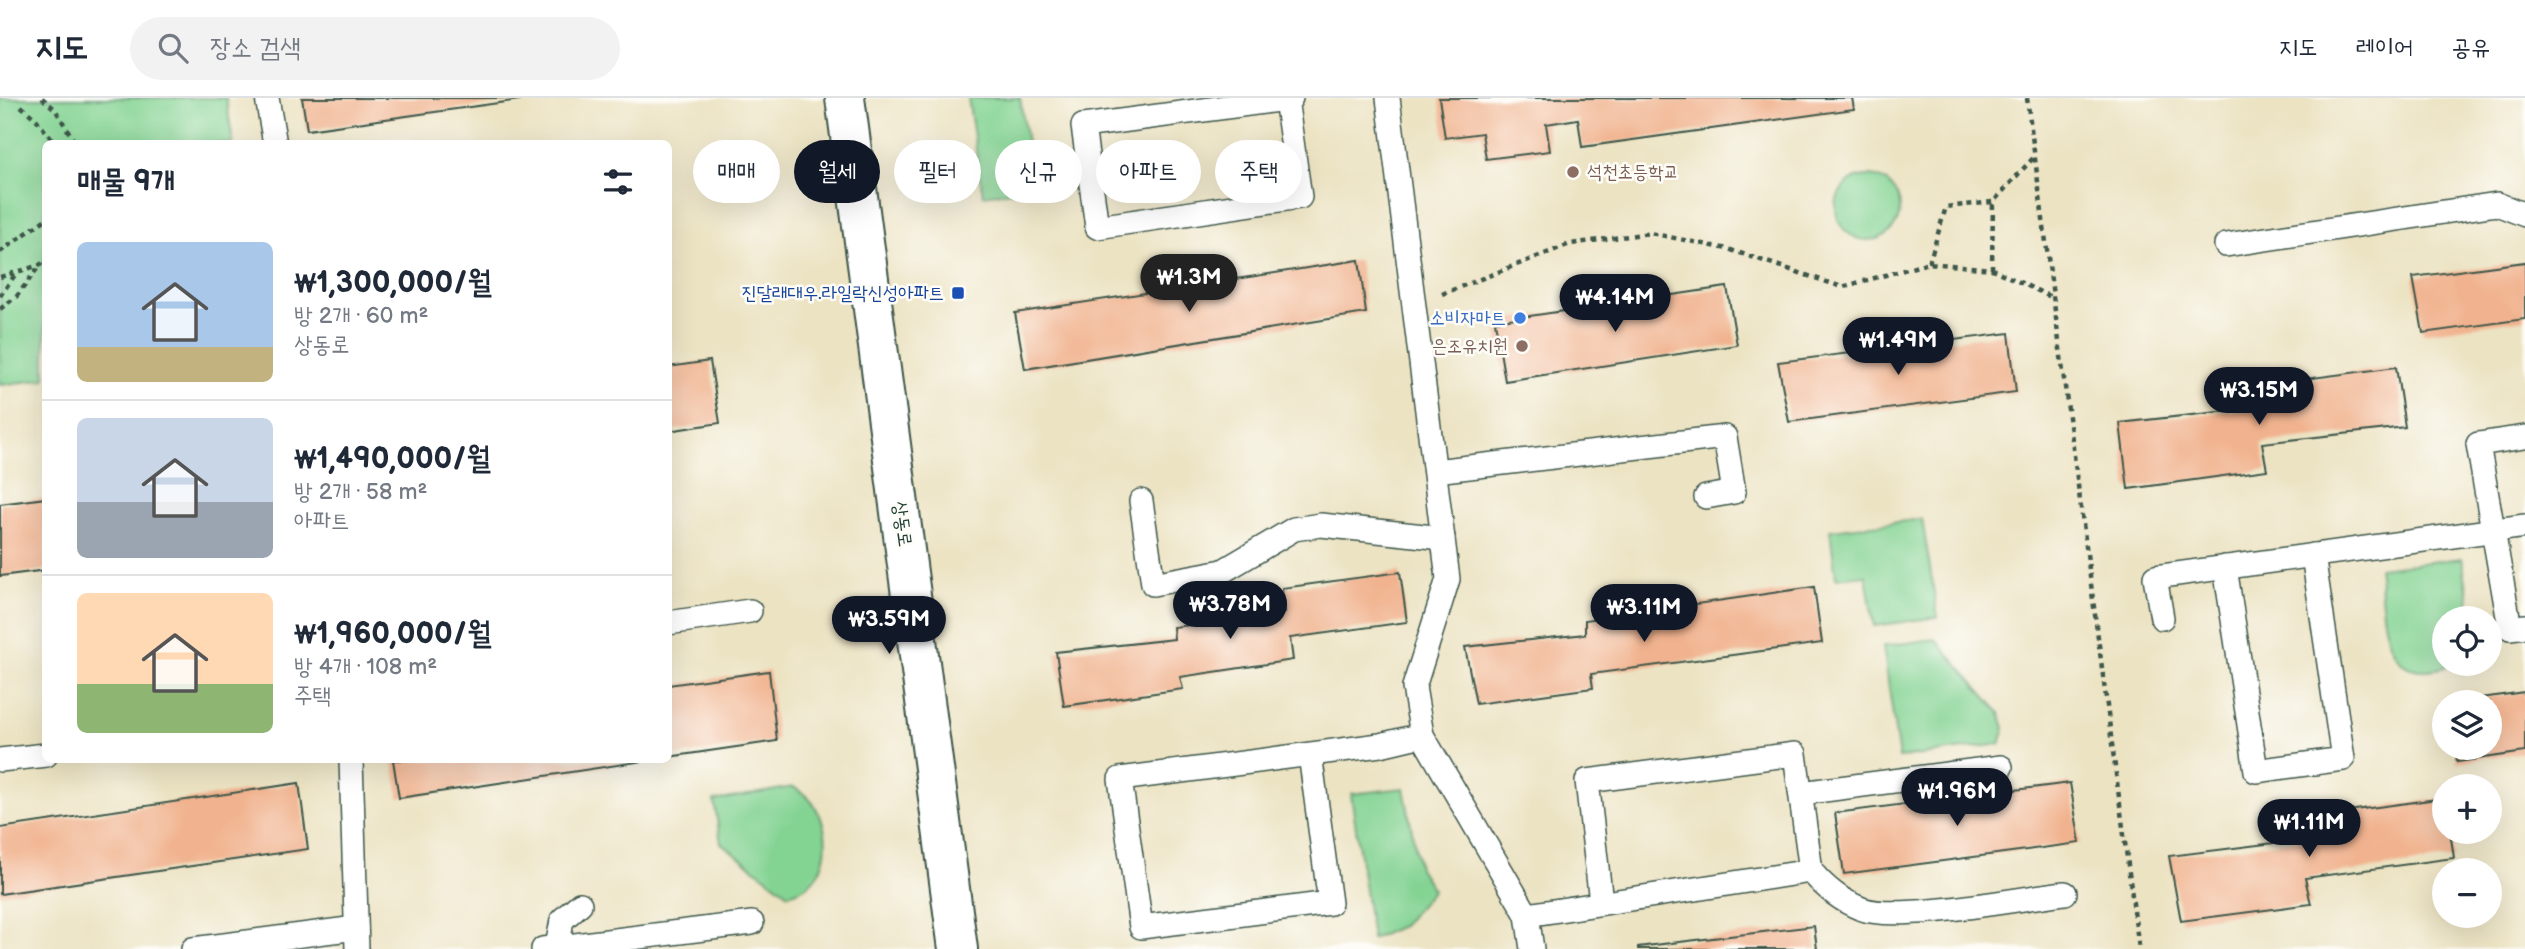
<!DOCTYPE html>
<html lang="ko">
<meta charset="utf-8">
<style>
:root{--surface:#fff;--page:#f2f2f3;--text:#1f2937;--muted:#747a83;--line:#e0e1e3;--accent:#111827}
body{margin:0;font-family:"Balsamiq Sans","Poor Story",sans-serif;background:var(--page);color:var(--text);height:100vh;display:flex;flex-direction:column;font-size:26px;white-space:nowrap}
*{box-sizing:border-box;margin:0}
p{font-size:23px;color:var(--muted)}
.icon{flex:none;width:38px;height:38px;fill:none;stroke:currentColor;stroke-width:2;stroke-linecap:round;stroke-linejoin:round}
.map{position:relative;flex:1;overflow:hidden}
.side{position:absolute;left:42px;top:42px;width:630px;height:623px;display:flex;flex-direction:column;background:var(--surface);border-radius:10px;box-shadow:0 7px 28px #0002}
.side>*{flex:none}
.hud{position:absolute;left:693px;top:42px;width:665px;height:63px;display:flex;gap:14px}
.tools{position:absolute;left:2432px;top:508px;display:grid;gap:14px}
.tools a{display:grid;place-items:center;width:70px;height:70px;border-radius:50%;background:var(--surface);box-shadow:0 7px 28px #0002;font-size:35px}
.price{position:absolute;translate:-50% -60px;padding:0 16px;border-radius:24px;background:var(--accent);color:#fff;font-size:23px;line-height:46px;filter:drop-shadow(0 2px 4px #0008)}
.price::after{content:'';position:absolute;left:50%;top:42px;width:21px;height:16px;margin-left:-10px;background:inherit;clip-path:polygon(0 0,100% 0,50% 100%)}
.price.selected{background:#222;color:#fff}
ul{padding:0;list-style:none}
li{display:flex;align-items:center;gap:21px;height:175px;padding:0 35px}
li+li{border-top:2px solid var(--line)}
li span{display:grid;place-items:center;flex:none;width:196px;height:140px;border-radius:10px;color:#555}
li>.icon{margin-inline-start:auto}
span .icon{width:84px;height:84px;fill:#fffc;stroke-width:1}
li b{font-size:30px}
h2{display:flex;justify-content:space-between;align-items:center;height:84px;padding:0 35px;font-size:30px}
.tag{padding:0 24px;border-radius:32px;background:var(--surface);box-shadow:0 7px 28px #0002;font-size:24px;line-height:63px}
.tag.selected{background:var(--accent);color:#fff}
header{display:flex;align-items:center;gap:42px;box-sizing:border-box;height:98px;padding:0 35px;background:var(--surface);border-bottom:2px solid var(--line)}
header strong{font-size:33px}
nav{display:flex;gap:38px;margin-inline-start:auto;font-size:24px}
.search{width:490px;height:63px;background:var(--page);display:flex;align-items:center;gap:18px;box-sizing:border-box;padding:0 24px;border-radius:38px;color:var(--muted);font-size:26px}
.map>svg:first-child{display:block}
.green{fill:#83d393;stroke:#518864;stroke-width:2}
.building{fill:#f1b38f}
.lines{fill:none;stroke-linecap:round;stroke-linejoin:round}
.service-casing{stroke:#3e5649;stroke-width:26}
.tertiary-casing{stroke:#3e5649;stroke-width:42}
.path{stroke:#3e5649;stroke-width:4.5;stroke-dasharray:5 5;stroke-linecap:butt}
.service{stroke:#fff;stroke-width:23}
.tertiary{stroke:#fff;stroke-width:38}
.education-dot{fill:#8d6e63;stroke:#fdfcf7;stroke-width:2.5}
.transit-dot{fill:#1a4fb4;stroke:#fdfcf7;stroke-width:2.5}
.shop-dot{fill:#3f7fe0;stroke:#fdfcf7;stroke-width:2.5}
.labels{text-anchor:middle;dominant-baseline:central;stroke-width:5;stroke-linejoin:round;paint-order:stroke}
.education-label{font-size:19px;fill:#785e54;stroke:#fdfcf7;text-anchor:start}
.transit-label{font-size:19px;fill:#164399;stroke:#fdfcf7;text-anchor:end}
.shop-label{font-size:19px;fill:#366cbe;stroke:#fdfcf7;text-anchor:end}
.street-label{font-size:19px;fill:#1f3d34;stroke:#fdfcf7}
</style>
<header>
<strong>지도</strong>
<div class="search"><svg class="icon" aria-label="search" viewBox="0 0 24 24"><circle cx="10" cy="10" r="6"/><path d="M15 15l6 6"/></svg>장소 검색</div>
<nav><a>지도</a><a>레이어</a><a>공유</a></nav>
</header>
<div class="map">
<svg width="2525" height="851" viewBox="0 0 2525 851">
<rect width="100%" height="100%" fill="#fdfcf7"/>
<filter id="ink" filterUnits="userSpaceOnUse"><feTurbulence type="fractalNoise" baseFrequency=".0143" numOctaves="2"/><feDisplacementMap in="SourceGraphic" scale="14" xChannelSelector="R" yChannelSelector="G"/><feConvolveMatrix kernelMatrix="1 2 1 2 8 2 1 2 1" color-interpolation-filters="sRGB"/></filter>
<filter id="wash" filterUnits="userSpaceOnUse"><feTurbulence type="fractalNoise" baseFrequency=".00686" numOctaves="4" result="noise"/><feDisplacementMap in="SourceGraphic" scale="28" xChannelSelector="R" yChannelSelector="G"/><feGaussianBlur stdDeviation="1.57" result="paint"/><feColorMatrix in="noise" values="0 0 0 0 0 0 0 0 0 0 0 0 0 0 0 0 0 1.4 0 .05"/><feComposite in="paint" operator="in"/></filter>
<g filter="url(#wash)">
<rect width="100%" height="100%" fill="#ece3c3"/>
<g class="green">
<path d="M0 0H226L233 45 46 46 45 281 0 287Z"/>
<path d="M968 0H1020L1034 90 983 97Z"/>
<circle cx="1868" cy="110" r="32"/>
<path d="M1922 421 1938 519 1874 528 1866 477 1836 480 1830 432Z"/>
<path d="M2462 460 2472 520H2445V565H2453C2444 570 2437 571 2427 572 2379 575 2384 505 2378 470Z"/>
<path d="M1935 541 2000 615 2005 630 2000 646 1899 660 1883 548Z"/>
<path d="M793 689C835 708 840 785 788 796L721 745 714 703Z"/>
<path d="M1404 690 1419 770 1433 792 1402 828 1372 841 1351 696Z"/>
</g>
<g id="blocks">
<g class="building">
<path d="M302 0H520V2L307 32Z"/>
<path d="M1439 0H1852L1854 11 1582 49 1578 21 1546 26 1550 53 1486 61 1482 35 1445 40Z"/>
<path d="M1359 162 1366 215 1025 271 1015 215Z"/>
<path d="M2525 164V221L2423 235 2413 179Z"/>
<path d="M1727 189 1737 247 1505 283 1495 223Z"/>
<path d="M2009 235 2016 294 1789 324 1778 264Z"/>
<path d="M710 263 720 325 668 333V269Z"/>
<path d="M2396 269 2405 329 2262 345 2267 372 2128 391 2120 325 2254 310 2251 288Z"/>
<path d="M46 400V472L0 478V406Z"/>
<path d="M1400 474 1407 524 1290 540 1293 562 1180 579 1183 591 1064 608 1056 554 1174 541 1173 529 1285 515 1282 490Z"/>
<path d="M1814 489 1822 545 1591 576 1593 590 1476 606 1465 549 1585 536V522Z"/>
<path d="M769 573 777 643 668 659V587Z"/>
<path d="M2525 594V654L2457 664 2455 649H2490V604L2465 602Z"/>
<path d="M393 662H644V663L399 700Z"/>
<path d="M299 685 308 751 0 796V730Z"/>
<path d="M2070 685 2080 745 1844 776 1835 715Z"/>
<path d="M2445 700V733H2450L2454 760 2305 780 2311 806 2181 823 2169 758 2298 742 2295 720Z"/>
<path d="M1814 828 1817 851H1638V849Z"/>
</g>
</g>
</g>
<g filter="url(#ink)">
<use href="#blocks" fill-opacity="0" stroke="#3e5649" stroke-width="2"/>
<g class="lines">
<defs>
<g id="service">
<path d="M267 0 275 46"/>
<path d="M1388 0 1448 481 1414 589 1422 637 1527 817 1532 851"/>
<path d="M1286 1 1300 99 1097 129 1083 28 1286 1 1291 0"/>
<path d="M2226 147 2497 106 2525 117"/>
<path d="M2525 339 2478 346 2510 530 2525 528"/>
<path d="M1435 373 1725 339 1734 394 1706 399"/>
<path d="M1141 403 1153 486 1223 473 1294 431 1321 427 1443 440"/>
<path d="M2225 469 2256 673 2343 661 2313 457"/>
<path d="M2162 520 2155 479 2525 428"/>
<path d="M668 525 750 513"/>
<path d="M1310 656 1330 805 1141 829 1120 681 1380 647 1422 637"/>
<path d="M0 662 46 657"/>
<path d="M351 662 357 851"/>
<path d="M1801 695 2001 669"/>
<path d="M1601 804 1587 683 1795 656 1811 773"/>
<path d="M1527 817 1811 773C1825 790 1841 803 1862 811 1899 824 2021 800 2065 795"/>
<path d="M557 849 562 822 580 806"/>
<path d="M193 851 356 830"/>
<path d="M543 851 752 825"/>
</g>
<path id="tertiary" d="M845 0 958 851"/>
</defs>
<use href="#service" class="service-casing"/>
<use href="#tertiary" class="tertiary-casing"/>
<g class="path">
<path d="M42 0 55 11 76 46"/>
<path d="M2027 0 2139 851"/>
<path d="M21 8 37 22 55 46"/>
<path d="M0 154 46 121"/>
<path d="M1929 165 1946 109 1993 104 2034 59"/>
<path d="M1992 171 1993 104"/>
<path d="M0 179 40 167 46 162"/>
<path d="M1442 196 1570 146 1650 135 1728 151 1842 189 1929 165 1992 171 2053 200"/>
<path d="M0 198 17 174"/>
<path d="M0 211 17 198 40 167"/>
</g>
<use href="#service" class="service"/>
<use href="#tertiary" class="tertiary"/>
</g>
</g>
<g class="education-dot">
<circle cx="1573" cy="74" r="7"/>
<circle cx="1522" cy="248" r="7"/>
</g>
<rect class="transit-dot" x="951" y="188" width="14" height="14" rx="3.5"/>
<circle class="shop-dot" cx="1520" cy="220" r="7"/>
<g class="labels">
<g class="education-label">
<text x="1587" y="74">석천초등학교</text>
<text x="1508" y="248" text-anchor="end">은조유치원</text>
</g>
<g class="transit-label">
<text x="944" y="195">진달래대우.라일락신성아파트</text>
</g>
<g class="shop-label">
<text x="1506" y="220">소비자마트</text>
</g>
<g class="street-label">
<text transform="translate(902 426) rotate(82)">상동로</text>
</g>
</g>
</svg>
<div class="tools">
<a><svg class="icon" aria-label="locate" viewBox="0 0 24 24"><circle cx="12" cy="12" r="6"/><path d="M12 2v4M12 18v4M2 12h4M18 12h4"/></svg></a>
<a><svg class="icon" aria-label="layers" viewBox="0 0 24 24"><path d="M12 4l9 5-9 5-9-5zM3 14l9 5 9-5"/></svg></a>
<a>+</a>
<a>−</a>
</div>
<b class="price selected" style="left:1189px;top:216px">₩1.3M</b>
<b class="price" style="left:1615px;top:236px">₩4.14M</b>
<b class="price" style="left:1898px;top:279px">₩1.49M</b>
<b class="price" style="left:2259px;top:329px">₩3.15M</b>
<b class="price" style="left:1230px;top:543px">₩3.78M</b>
<b class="price" style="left:1644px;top:546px">₩3.11M</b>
<b class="price" style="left:889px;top:558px">₩3.59M</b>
<b class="price" style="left:1957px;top:730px">₩1.96M</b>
<b class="price" style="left:2309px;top:761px">₩1.11M</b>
<div class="hud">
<a class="tag">매매</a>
<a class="tag selected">월세</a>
<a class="tag">필터</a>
<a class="tag">신규</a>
<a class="tag">아파트</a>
<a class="tag">주택</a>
</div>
<section class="side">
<h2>매물 9개<svg class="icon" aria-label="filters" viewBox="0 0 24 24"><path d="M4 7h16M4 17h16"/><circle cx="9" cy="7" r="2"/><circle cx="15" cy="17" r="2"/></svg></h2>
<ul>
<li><span style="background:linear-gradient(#a9c7e8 75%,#c2b280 0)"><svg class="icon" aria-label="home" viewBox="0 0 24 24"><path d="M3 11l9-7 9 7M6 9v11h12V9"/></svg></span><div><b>₩1,300,000/월</b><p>방 2개 · 60 m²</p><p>상동로</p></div></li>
<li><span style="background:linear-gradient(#c9d6e8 60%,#9aa5b1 0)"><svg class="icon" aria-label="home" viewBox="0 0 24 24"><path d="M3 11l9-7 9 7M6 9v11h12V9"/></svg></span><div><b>₩1,490,000/월</b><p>방 2개 · 58 m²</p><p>아파트</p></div></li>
<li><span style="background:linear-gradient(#ffd9b3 65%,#8fb573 0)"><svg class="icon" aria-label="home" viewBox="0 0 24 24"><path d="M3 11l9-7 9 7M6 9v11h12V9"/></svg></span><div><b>₩1,960,000/월</b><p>방 4개 · 108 m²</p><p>주택</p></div></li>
</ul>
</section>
</div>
